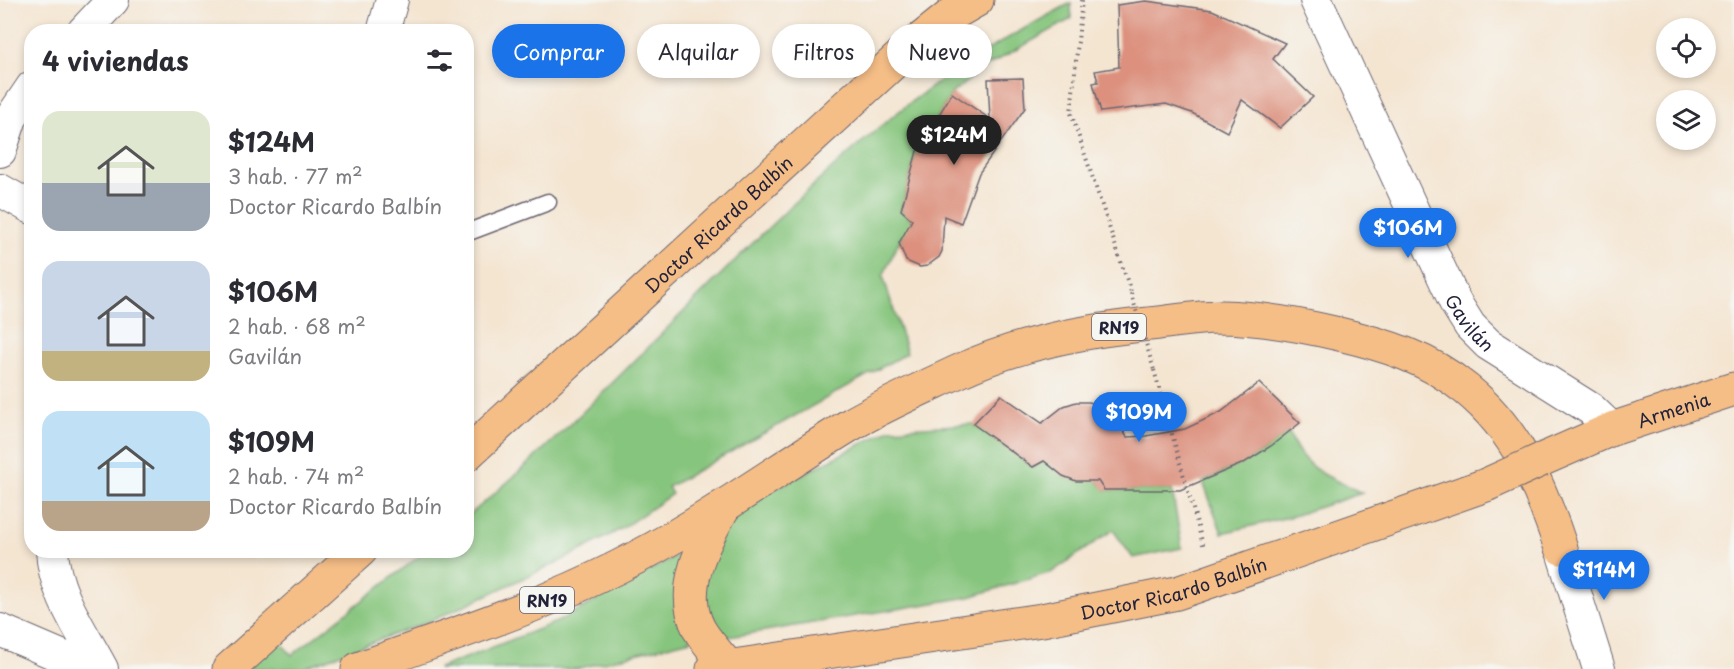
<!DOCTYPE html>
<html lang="es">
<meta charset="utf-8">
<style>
:root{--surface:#fff;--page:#f2f2f3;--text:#2b2b33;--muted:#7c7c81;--accent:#1a73e8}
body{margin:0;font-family:"Playpen Sans",sans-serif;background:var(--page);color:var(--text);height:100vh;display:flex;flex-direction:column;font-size:22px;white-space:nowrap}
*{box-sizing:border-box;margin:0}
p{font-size:20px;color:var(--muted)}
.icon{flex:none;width:33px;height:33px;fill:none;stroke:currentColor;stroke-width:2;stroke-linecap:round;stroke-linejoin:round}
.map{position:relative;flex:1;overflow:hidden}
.panel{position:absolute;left:24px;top:24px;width:450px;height:534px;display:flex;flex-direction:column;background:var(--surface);border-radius:24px;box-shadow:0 3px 9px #0003}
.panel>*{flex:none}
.hud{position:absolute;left:492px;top:24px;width:570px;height:54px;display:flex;gap:12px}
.buttons{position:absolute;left:1656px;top:18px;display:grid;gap:12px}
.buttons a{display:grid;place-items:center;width:60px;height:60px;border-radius:50%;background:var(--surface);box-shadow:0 3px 9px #0003;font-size:30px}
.price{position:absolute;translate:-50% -51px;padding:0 14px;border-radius:21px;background:var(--accent);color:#fff;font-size:20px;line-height:39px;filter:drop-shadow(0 2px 3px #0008)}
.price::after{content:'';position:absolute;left:50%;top:36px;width:18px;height:14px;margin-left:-9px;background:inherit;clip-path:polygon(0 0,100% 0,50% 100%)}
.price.current{background:#222;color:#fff}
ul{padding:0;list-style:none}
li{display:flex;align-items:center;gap:18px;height:150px;padding:0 18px}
li span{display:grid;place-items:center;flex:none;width:168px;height:120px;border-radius:18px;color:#555}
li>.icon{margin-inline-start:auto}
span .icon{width:72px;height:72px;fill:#fffc;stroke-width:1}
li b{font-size:26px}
h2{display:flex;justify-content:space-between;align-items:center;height:72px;padding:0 18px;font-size:26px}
.chip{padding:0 21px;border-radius:27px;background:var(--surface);box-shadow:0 3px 9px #0003;font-size:21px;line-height:54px}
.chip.current{background:var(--accent);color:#fff}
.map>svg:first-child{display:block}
.green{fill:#86c57d;stroke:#54745c;stroke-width:1.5}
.building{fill:#dc907d}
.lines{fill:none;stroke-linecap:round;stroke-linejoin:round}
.lane-casing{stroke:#6c6670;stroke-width:19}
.street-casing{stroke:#6c6670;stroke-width:34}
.primary-casing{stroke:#6c6670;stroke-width:35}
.path{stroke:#6c6670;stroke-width:4;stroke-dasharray:1.5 4.5;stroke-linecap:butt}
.lane{stroke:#fff;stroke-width:16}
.street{stroke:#fff;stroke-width:32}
.primary{stroke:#f6be87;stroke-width:33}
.primary-bridge-casing{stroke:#6c6670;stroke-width:35;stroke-linecap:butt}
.path-bridge{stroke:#6c6670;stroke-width:4;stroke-dasharray:1.5 4.5;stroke-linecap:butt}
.primary-bridge{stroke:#f6be87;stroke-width:33}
.labels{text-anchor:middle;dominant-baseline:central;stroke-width:4.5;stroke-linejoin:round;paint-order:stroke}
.shield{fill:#f6f6f2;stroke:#626272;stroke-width:1.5}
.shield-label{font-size:16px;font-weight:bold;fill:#22223b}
.street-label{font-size:18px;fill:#22223b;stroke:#f6f6f2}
</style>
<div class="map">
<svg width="1734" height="669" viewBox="0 0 1734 669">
<rect width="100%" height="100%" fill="#f6f6f2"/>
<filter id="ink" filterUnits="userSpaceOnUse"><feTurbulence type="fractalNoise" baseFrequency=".0167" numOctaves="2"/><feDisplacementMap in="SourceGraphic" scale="12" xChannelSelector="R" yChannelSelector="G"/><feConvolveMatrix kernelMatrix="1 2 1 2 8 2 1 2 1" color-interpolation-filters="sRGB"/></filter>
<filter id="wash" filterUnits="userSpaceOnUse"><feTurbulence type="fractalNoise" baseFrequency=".008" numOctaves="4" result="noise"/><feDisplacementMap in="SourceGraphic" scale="24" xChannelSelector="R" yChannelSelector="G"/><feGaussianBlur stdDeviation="1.35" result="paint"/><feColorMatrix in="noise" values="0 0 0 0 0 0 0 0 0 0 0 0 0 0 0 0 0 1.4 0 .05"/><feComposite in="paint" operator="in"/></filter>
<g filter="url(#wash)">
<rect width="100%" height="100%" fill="#f4e5d1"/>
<g class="green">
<path d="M1071 3V19L987 66 952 93 917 151 901 210 916 224 901 237 883 276 907 353 668 487 672 494 621 529 569 557 433 620 300 669H241L277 639 292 655 426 551 466 550 467 517C616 393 741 240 892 117 947 72 1009 36 1071 3Z"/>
<path d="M973 424 1033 467 1047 459 1096 479 1105 490H1172L1182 548 1133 558 1113 530 1052 572 969 597 723 638 708 622 701 572 728 513 890 429Z"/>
<path d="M1289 432C1303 471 1328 476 1362 493L1293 516 1222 533 1203 482 1258 455Z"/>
<path d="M681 553 679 598 691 640 576 669H437L559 621Z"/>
</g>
<g id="blocks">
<g class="building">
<path d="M1146 1 1212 10 1285 43 1273 59 1313 97 1280 128 1242 100 1227 132 1192 113 1166 104 1101 112 1093 83 1098 82 1095 71 1119 67 1117 5Z"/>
<path d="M1023 78 1025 108 979 173 961 223 944 216 942 251 939 257 927 266 920 267 906 261 899 243 912 220 901 210 917 151 952 93 990 119 988 79Z"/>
<path d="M1259 383 1300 423 1271 446 1244 463 1180 490H1104L1098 481H1076L1063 476 1044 461 1033 467 973 424 1001 395 1042 423 1064 406 1076 402H1089L1102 406 1112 414 1127 437 1146 436 1185 429 1221 412Z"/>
</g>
</g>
</g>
<g filter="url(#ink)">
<use href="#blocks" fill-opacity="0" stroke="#6c6670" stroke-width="1.5"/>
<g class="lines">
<defs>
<path id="lane" d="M466 233 548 202"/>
<g id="street">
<path id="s1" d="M1316 0 1455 302 1470 326 1488 344 1591 409 1612 429"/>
<path d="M83 32 113 0"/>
<path d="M383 32 392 0"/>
<path d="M0 151 11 118 32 87"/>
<path d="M0 190 32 208"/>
<path d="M1561 548 1599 669"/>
<path d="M52 550C54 594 82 631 102 669"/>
<path d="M0 630 91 669"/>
</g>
<g id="primary">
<path id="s2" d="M466 455 905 52 951 15 977 0"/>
<path id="s3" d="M1541 460 1612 429 1734 389"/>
<path d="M724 507C704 541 678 589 699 629 707 643 718 654 728 666"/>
<path d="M229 669 361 550"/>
<path d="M358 669C445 637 535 609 618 567 699 527 773 472 850 425 884 405 921 389 957 372 1021 342 1089 330 1159 323 1180 320 1201 317 1222 317 1262 318 1301 325 1339 334 1386 345 1428 358 1466 389 1517 430 1541 488 1561 548"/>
<path id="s4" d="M713 669 1042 620 1177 593 1486 485"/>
</g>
</defs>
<use href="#lane" class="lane-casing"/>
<use href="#street" class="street-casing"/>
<use href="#primary" class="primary-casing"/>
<g class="path">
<path d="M1082 0 1071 113 1131 292"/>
<path d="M1154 370 1204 548"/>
</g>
<use href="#lane" class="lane"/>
<use href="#street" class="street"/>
<use href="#primary" class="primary"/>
<defs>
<path id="primary-bridge" d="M1486 485 1541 460"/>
</defs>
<use href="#primary-bridge" class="primary-bridge-casing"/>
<path class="path-bridge" d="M1131 293 1154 370"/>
<use href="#primary-bridge" class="primary-bridge"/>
</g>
</g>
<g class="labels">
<g class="shield">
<rect x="1092" y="314" width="54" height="26" rx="4.5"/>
<rect x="520" y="587" width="54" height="26" rx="4.5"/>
</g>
<g class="shield-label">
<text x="1119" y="327">RN19</text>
<text x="547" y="600">RN19</text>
</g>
<g class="street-label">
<text stroke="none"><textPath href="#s2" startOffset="342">Doctor Ricardo Balbín</textPath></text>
<text stroke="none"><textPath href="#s1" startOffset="358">Gavilán</textPath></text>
<text stroke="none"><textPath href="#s3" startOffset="142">Armenia</textPath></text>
<text stroke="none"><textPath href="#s4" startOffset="468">Doctor Ricardo Balbín</textPath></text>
</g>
</g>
</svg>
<div class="buttons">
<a><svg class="icon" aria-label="locate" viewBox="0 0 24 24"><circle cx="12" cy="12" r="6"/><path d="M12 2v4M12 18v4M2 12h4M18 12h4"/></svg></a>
<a><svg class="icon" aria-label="layers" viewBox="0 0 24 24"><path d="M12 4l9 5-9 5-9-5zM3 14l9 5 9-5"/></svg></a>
</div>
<b class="price current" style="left:954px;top:166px">$124M</b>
<b class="price" style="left:1408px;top:259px">$106M</b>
<b class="price" style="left:1139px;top:443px">$109M</b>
<b class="price" style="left:1604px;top:601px">$114M</b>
<div class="hud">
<a class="chip current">Comprar</a>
<a class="chip">Alquilar</a>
<a class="chip">Filtros</a>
<a class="chip">Nuevo</a>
</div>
<section class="panel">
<h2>4 viviendas<svg class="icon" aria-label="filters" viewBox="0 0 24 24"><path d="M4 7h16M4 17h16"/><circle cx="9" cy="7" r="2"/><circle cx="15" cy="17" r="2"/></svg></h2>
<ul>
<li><span style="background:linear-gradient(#dfe7d0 60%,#9aa5b1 0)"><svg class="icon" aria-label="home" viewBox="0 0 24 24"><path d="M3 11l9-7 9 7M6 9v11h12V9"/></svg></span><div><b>$124M</b><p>3 hab. · 77 m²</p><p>Doctor Ricardo Balbín</p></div></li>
<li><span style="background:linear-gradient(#c9d6e8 75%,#c2b280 0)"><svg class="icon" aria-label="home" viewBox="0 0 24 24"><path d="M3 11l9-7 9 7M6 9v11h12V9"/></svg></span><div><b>$106M</b><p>2 hab. · 68 m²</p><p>Gavilán</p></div></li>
<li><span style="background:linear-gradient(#bfe0f5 75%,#b9a48a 0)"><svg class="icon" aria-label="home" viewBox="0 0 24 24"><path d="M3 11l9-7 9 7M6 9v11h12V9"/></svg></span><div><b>$109M</b><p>2 hab. · 74 m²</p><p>Doctor Ricardo Balbín</p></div></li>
</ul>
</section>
</div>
